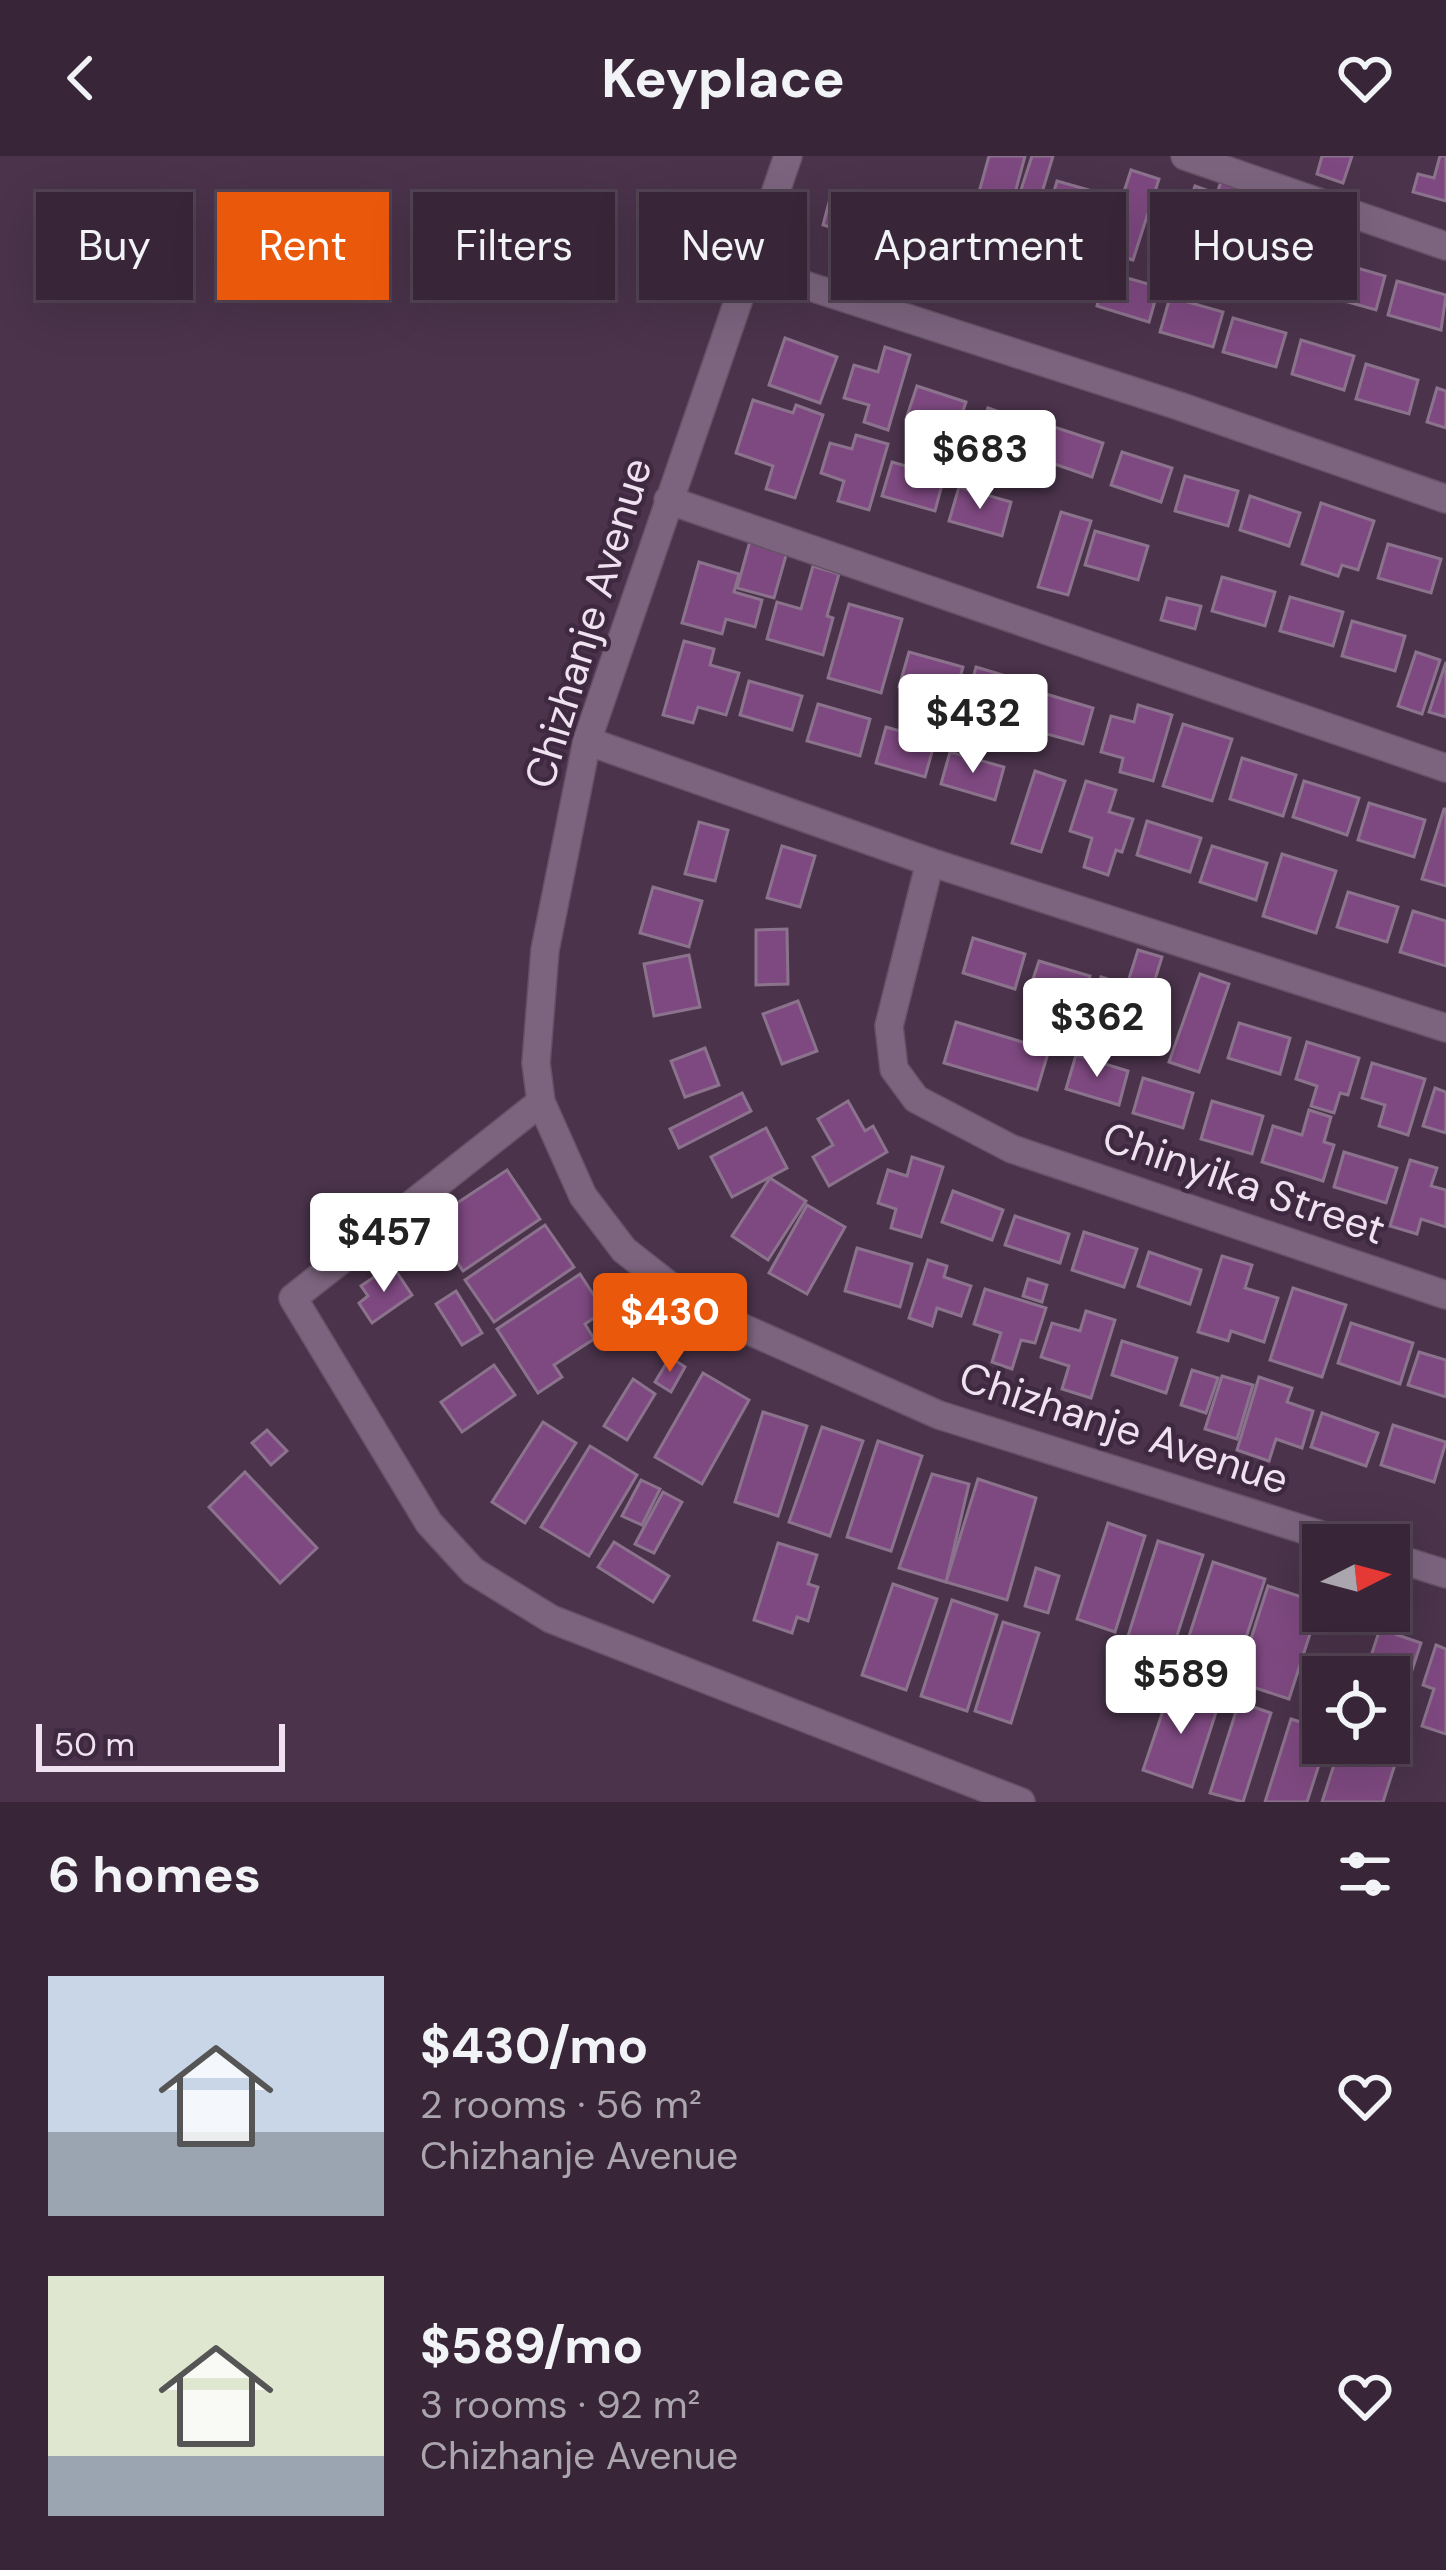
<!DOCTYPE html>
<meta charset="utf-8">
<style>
:root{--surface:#382638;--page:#433243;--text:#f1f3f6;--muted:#aba5ae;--line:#524353;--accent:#ea580c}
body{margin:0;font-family:"DM Sans",sans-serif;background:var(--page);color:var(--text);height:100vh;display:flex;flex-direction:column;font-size:45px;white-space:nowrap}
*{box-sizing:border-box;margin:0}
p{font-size:39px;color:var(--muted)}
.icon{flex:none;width:66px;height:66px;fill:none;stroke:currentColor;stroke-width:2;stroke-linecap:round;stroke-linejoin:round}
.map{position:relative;height:1646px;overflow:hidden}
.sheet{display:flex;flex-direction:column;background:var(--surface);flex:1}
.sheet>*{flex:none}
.guide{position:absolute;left:36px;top:36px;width:1374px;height:108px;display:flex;gap:24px}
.needle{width:78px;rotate:84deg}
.buttons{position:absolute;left:1302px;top:1368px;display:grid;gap:24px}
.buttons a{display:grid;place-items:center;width:108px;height:108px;border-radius:0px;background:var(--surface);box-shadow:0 12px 48px #0002,0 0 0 3px var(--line);font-size:60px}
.scale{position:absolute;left:36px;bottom:30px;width:249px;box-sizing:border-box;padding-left:12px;border:6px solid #efe1f0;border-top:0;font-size:33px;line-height:42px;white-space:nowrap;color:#efe1f0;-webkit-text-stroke:9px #3f2941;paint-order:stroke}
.price{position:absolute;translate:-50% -102px;padding:0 27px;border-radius:12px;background:#fff;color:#222;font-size:39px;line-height:78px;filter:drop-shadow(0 3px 6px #0008)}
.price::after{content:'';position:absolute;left:50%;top:72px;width:36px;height:27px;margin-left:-18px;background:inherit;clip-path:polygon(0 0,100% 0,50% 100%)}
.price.on{background:var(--accent);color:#fff}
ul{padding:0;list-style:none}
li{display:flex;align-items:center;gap:36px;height:300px;padding:0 48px}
li span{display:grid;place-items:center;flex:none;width:336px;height:240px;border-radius:0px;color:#555}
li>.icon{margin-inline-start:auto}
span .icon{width:144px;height:144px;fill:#fffc;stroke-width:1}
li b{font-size:51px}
h2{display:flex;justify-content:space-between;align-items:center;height:144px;padding:0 48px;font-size:51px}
.pill{padding:0 42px;border-radius:0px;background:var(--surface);box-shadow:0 12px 48px #0002,0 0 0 3px var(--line);font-size:42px;line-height:108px}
.pill.on{background:var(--accent);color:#fff}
header{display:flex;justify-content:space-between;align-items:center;height:156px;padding:0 48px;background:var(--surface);font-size:54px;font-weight:700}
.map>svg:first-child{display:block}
.building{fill:#7e4981;stroke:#8c738d;stroke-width:3}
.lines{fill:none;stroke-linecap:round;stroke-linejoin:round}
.street-casing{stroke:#655266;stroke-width:30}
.street{stroke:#7c647e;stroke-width:27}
.labels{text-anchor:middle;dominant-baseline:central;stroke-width:9;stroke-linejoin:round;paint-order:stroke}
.street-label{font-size:42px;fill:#efe1f0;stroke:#3f2941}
</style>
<header><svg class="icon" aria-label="back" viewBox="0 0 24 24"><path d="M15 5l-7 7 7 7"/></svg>Keyplace<svg class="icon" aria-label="heart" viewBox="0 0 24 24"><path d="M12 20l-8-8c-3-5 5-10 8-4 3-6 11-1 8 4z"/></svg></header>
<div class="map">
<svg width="1446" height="1646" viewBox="0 0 1446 1646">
<rect width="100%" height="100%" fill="#4a334b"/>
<g class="building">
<path d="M989 0H1025L1010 56 976 47Z"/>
<path d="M1032 0H1053L1038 50 1018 43Z"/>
<path d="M1322 0H1352L1343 27 1317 18Z"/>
<path d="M1440 0H1446V45L1413 36 1418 18 1434 22Z"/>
<path d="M1131 14 1159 23 1133 104 1105 95Z"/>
<path d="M1222 22 1260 35 1246 74 1255 77 1242 116 1221 109 1214 129 1167 113 1195 30 1217 38Z"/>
<path d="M1057 25 1110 40 1100 74 1047 59Z"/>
<path d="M832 35 885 50 875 84 823 69Z"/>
<path d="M902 37 937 48 916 113 881 101Z"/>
<path d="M1277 52 1307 62 1298 90 1321 98 1308 138 1255 121Z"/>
<path d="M974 73 1027 89 1017 123 964 107Z"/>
<path d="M845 82 871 89 862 119 836 111Z"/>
<path d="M1039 92 1091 107 1082 141 1029 126Z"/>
<path d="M1333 105 1385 120 1376 154 1323 139Z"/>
<path d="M1106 116 1159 131 1149 166 1097 150Z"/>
<path d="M1397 125 1446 139 1441 174 1388 159Z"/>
<path d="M1170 141 1223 156 1213 191 1160 176Z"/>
<path d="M1233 162 1286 177 1276 211 1223 196Z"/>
<path d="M785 182 837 201 820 247 769 229Z"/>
<path d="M1301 184 1354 200 1344 234 1292 218Z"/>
<path d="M885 191 910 199 888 274 864 266 869 249 844 242 854 209 878 216Z"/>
<path d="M1366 208 1418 224 1409 258 1356 243Z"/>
<path d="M917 230 966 246 955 279 906 263Z"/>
<path d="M1437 232 1446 235V272L1427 266Z"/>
<path d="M753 244 793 257 796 249 823 259 795 342 766 333 773 310 736 297Z"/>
<path d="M988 252 1037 269 1026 302 977 286Z"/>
<path d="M1054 271 1103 287 1092 321 1043 304Z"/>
<path d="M856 279 888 288 869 354 838 345 844 325 821 317 830 287 852 293Z"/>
<path d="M1122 296 1172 312 1161 346 1111 329Z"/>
<path d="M892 306 944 321 935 355 882 340Z"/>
<path d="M1185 320 1238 335 1228 370 1175 355Z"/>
<path d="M959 331 1011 346 1002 380 949 365Z"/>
<path d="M1250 340 1300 357 1289 390 1240 374Z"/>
<path d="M1321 347 1374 365 1358 414 1342 409 1338 420 1302 408Z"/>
<path d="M1061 356 1091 365 1068 439 1038 431Z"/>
<path d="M1095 375 1148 390 1138 424 1085 409Z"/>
<path d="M750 385 787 396 774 442 737 432Z"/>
<path d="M1388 388 1441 403 1431 437 1378 422Z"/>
<path d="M699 406 739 418 734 436 762 444 755 471 726 463 722 478 682 467Z"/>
<path d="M813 410 839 418 827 460 833 462 823 499 767 483 777 446 801 453Z"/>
<path d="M1222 421 1275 436 1265 470 1212 455Z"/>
<path d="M1290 441 1343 456 1333 490 1280 475Z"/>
<path d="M1167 442 1201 450 1195 473 1161 464Z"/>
<path d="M849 448 902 463 881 537 828 522Z"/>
<path d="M1352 465 1405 480 1395 515 1342 500Z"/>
<path d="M684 485 714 493 710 509 739 517 726 559 698 551 693 567 663 559Z"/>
<path d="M909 496 963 511 953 546 899 531Z"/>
<path d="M1416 496 1440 504 1422 558 1398 550Z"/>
<path d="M1446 506V561L1429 556Z"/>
<path d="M976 511 1030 527 1019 567 965 551Z"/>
<path d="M749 525 802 540 792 574 740 559Z"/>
<path d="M1046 538 1093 552 1083 588 1036 575Z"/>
<path d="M818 548 870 563 860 600 807 585Z"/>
<path d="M1138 549 1172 559 1153 625 1120 616 1123 602 1101 596 1111 560 1134 566Z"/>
<path d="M1183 568 1232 583 1212 645 1163 630Z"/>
<path d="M886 571 935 585 925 621 876 607Z"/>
<path d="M950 596 1004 611 995 644 941 628Z"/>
<path d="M1242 602 1296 619 1283 660 1230 643Z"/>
<path d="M1035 615 1065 625 1041 696 1012 687Z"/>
<path d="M1086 625 1116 634 1109 656 1133 663 1122 696 1116 694 1108 719 1084 711 1092 682 1070 675Z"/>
<path d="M1304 625 1359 642 1347 679 1293 661Z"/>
<path d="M1369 647 1425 664 1414 701 1358 684Z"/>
<path d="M1444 653H1446V730L1422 723Z"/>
<path d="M1147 665 1201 682 1190 716 1137 699Z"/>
<path d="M699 666 728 674 715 725 685 718Z"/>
<path d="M782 690 815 700 800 751 767 742Z"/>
<path d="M1212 690 1267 707 1256 744 1200 726Z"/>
<path d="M1282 698 1336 715 1316 777 1263 760Z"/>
<path d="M653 731 702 745 689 791 640 777Z"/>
<path d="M1348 736 1398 751 1387 786 1337 771Z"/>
<path d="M1413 755 1446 765V810L1400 796Z"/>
<path d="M787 773 788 828 756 829V774Z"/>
<path d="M973 782 1025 798 1015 833 963 817Z"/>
<path d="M1138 794 1162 801 1151 836 1158 838 1143 889 1110 879 1115 864 1090 857 1101 821 1127 829Z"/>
<path d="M689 799 700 851 654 860 644 808Z"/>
<path d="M1039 805 1090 820 1079 854 1028 838Z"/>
<path d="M1200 818 1229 828 1199 916 1169 906Z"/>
<path d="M798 845 817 895 782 908 763 858Z"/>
<path d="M956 866 1049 894 1037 934 944 907Z"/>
<path d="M1239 867 1290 882 1280 918 1228 902Z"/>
<path d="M1307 886 1359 902 1348 939 1340 937 1334 957 1311 950 1317 930 1296 923Z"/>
<path d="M705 892 719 929 685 941 671 905Z"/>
<path d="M1076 899 1128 915 1119 949 1066 933Z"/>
<path d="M1372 907 1425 923 1408 979 1379 970 1385 949 1362 942Z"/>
<path d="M1143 922 1193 937 1183 972 1133 957Z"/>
<path d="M1435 932 1446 936V977L1423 970Z"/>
<path d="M742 937 751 955 679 992 670 973Z"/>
<path d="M848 945 865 975 873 970 887 996 829 1030 813 1001 833 989 818 963Z"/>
<path d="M1212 945 1263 960 1252 998 1201 983Z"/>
<path d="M1309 954 1331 961 1324 986 1334 989 1323 1025 1262 1006 1273 970 1302 979Z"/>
<path d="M766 972 787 1012 732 1041 711 1001Z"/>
<path d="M1344 996 1397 1012 1386 1047 1334 1031Z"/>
<path d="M912 1001 943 1011 921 1081 891 1072 896 1053 878 1047 888 1014 907 1020Z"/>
<path d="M1410 1004 1437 1012 1431 1030 1446 1034V1071L1421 1063 1417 1078 1390 1070Z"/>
<path d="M507 1014 540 1063 463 1115 430 1065Z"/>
<path d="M770 1022 806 1045 768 1104 732 1080Z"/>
<path d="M953 1035 1003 1054 992 1084 942 1066Z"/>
<path d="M807 1049 845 1071 807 1138 769 1117Z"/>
<path d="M1015 1060 1069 1078 1060 1107 1005 1089Z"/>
<path d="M545 1069 574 1111 494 1166 465 1124Z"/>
<path d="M1084 1076 1137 1093 1124 1131 1072 1114Z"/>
<path d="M857 1092 912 1108 900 1151 845 1135Z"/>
<path d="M1149 1096 1201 1114 1190 1148 1138 1130Z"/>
<path d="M1222 1100 1252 1109 1245 1132 1278 1142 1264 1186 1231 1175 1228 1185 1198 1176Z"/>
<path d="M928 1104 947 1110 944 1121 971 1130 961 1160 937 1152 932 1170 909 1162Z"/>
<path d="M383 1115 387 1121 396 1115 412 1139 372 1167 359 1147 368 1140 361 1130Z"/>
<path d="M580 1118 604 1155 585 1168 594 1183 554 1209 562 1221 538 1237 497 1173Z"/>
<path d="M1028 1123 1047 1129 1042 1146 1023 1140Z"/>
<path d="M1293 1132 1346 1149 1322 1221 1270 1204Z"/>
<path d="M985 1133 1046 1152 1035 1187 1021 1184 1012 1213 992 1206 1001 1177 974 1168Z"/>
<path d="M456 1135 482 1177 462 1189 436 1148Z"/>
<path d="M1086 1155 1115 1164 1091 1242 1062 1233 1069 1210 1041 1201 1052 1167 1080 1175Z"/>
<path d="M1351 1167 1413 1187 1400 1228 1338 1207Z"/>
<path d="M1122 1185 1177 1202 1166 1237 1112 1219Z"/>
<path d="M1419 1196 1446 1204V1241L1408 1229Z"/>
<path d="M670 1201 685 1211 671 1236 655 1226Z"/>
<path d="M494 1209 515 1239 462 1276 441 1246Z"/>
<path d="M1192 1214 1218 1222 1206 1257 1181 1249Z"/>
<path d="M703 1217 749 1244 702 1328 655 1301Z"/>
<path d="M1222 1220 1253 1229 1237 1283 1205 1273Z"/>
<path d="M1259 1221 1292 1232 1287 1246 1313 1255 1302 1292 1276 1283 1269 1305 1237 1294Z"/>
<path d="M633 1223 655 1238 627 1284 604 1270Z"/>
<path d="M763 1256 807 1270 778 1360 735 1346Z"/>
<path d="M1322 1257 1378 1277 1366 1310 1311 1291Z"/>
<path d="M543 1266 576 1287 525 1367 492 1346Z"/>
<path d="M1393 1269 1446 1286 1434 1326 1381 1309Z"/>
<path d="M822 1271 863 1285 830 1380 789 1366Z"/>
<path d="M267 1274 287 1295 271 1309 252 1287Z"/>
<path d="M878 1285 922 1300 891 1395 847 1381Z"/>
<path d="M590 1290 637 1319 589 1400 541 1371Z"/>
<path d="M245 1316 317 1392 280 1427 209 1351Z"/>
<path d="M932 1318 969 1328 946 1426 899 1412Z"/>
<path d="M978 1323 1036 1342 1007 1444 946 1426Z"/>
<path d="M641 1324 660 1333 642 1369 622 1360Z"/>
<path d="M663 1336 682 1346 654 1397 635 1388Z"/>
<path d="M1108 1367 1145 1380 1115 1476 1077 1463Z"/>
<path d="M1158 1385 1203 1399 1172 1495 1128 1480Z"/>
<path d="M614 1386 669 1420 653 1446 598 1411Z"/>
<path d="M778 1387 817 1399 808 1428 818 1431 808 1465 797 1461 792 1477 754 1464Z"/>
<path d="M1213 1406 1265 1423 1234 1519 1182 1502Z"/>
<path d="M1036 1412 1059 1420 1048 1457 1025 1450Z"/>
<path d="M893 1428 937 1443 906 1534 862 1519Z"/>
<path d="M1268 1430 1320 1447 1289 1543 1237 1526Z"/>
<path d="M952 1444 997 1459 967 1555 921 1540Z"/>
<path d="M1003 1466 1039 1477 1011 1567 975 1555Z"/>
<path d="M1380 1473 1421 1487 1392 1575 1389 1521H1364Z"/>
<path d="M1436 1489 1446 1493V1578L1422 1570 1434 1533 1423 1529Z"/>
<path d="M1171 1531 1219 1547 1192 1631 1143 1614Z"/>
<path d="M1239 1546 1271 1557 1243 1646 1210 1637Z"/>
<path d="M1291 1563 1323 1573V1587H1326L1307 1646H1265Z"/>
<path d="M1341 1587 1397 1602 1383 1646H1322Z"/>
</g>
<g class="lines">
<defs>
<g id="street">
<path d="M788 0 587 585 545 794 536 907 541 946 583 1040 624 1094 698 1152 939 1259 1353 1389"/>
<path d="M1185 0 1446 90"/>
<path d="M749 111 1179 250 1446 343"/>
<path d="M668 344 1446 612"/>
<path d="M587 585 930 706 1446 872"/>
<path d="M930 706 889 870 894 913 916 943 1012 993 1446 1139"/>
<path d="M541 946 293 1142 429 1367 473 1415 551 1463 1021 1646"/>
<path d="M1389 1400 1446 1418"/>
</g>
</defs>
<use href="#street" class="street-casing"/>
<use href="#street" class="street"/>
</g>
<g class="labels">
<g class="street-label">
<text transform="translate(588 467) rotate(-73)">Chizhanje Avenue</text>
<text transform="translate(1244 1027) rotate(19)">Chinyika Street</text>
<text transform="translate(1124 1272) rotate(18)">Chizhanje Avenue</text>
</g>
</g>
</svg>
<div class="buttons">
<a><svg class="needle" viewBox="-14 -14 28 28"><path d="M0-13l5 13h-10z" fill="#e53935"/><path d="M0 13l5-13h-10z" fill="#aba5ae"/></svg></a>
<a><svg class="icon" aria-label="locate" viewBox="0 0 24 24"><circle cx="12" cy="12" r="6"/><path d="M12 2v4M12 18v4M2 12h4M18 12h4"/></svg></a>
</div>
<div class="scale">50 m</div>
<b class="price" style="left:980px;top:356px">$683</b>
<b class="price" style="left:973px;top:620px">$432</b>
<b class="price" style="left:1097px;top:924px">$362</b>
<b class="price" style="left:384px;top:1139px">$457</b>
<b class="price on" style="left:670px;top:1219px">$430</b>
<b class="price" style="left:1181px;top:1581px">$589</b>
<div class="guide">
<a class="pill">Buy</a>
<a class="pill on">Rent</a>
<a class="pill">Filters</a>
<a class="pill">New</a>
<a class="pill">Apartment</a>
<a class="pill">House</a>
</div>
</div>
<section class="sheet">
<h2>6 homes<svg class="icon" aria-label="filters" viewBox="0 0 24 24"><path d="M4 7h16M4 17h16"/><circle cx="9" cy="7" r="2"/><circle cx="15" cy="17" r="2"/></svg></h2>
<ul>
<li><span style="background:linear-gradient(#c9d6e8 65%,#9aa5b1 0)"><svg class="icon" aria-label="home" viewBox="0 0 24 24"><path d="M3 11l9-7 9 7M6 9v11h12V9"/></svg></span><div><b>$430/mo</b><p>2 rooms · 56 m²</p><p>Chizhanje Avenue</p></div><svg class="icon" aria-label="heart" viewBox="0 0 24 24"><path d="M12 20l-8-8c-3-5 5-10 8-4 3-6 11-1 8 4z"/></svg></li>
<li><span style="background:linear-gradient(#dfe7d0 75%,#9aa5b1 0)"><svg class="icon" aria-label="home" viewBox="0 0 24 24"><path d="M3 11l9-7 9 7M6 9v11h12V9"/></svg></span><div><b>$589/mo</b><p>3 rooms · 92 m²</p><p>Chizhanje Avenue</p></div><svg class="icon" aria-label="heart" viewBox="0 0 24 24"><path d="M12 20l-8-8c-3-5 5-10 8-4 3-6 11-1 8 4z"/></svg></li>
</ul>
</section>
